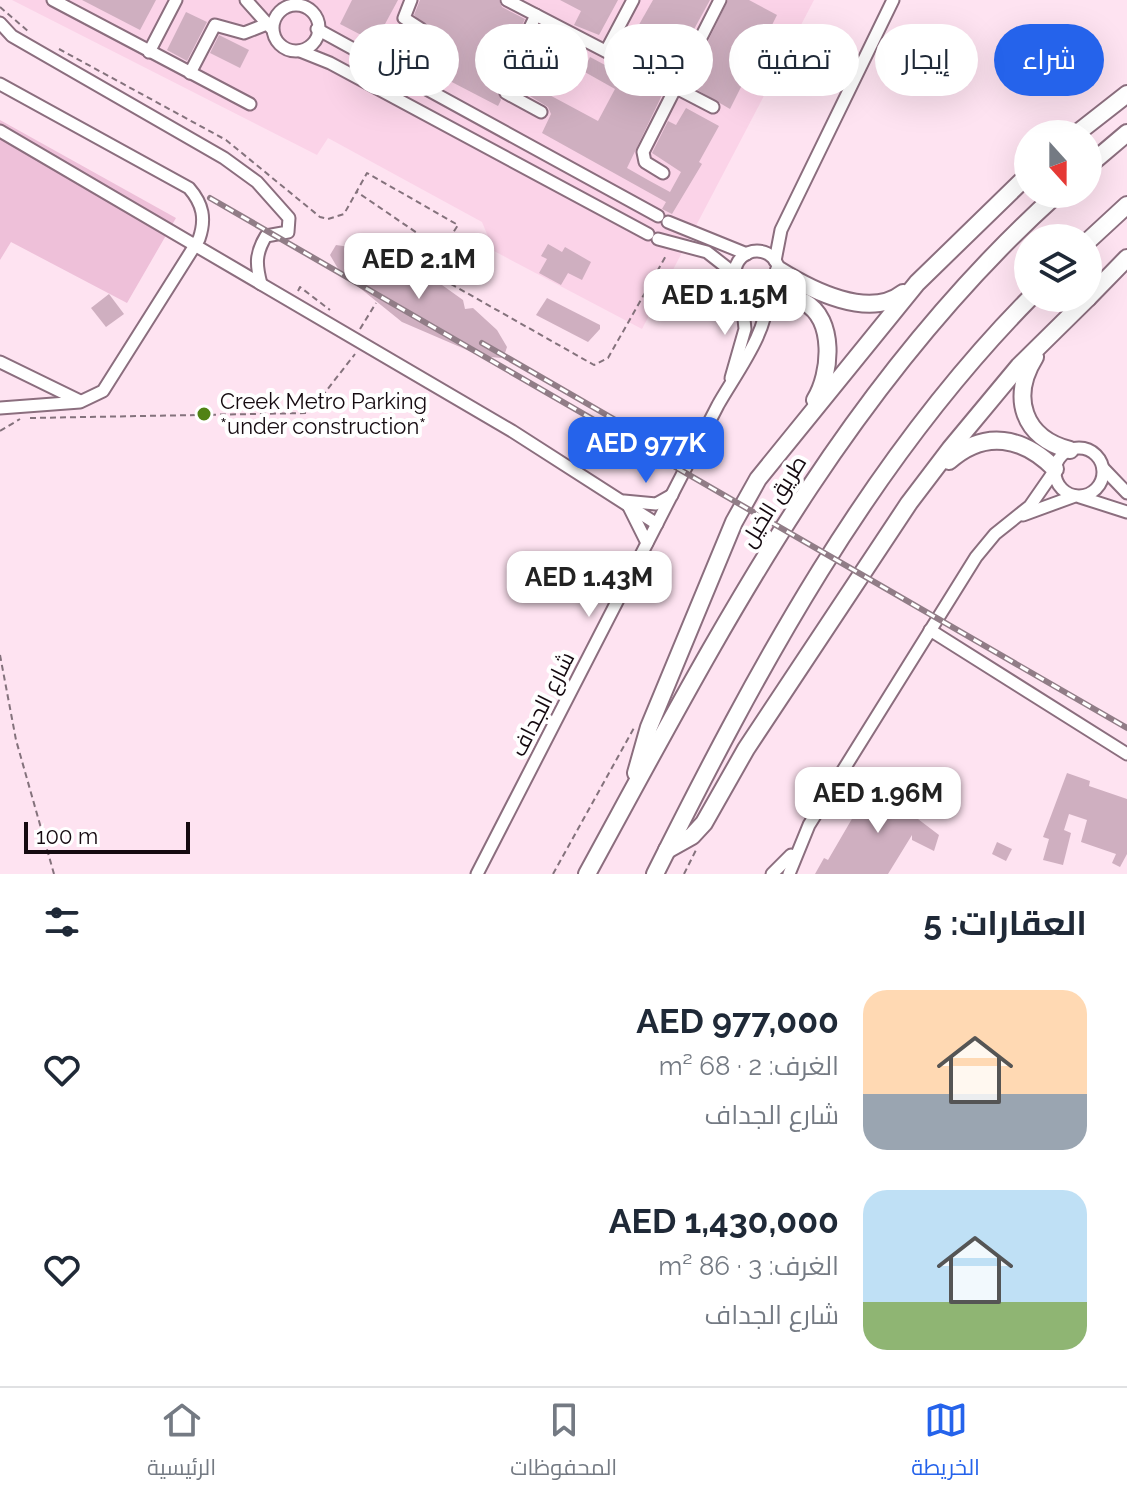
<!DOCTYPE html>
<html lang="ar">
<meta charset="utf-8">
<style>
:root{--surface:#fff;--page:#f2f2f3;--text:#1f2937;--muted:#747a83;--line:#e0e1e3;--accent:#2563eb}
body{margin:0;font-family:Raleway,Cairo,sans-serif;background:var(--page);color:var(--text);direction:rtl;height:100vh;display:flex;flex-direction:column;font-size:30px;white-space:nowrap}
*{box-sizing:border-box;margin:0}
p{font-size:26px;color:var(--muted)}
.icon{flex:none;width:44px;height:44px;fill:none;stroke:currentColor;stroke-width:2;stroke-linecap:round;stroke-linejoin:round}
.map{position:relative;height:874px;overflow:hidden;direction:ltr}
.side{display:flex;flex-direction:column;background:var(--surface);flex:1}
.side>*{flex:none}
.guide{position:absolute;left:24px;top:24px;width:1080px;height:72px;direction:rtl;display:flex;gap:16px}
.needle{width:52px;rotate:159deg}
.controls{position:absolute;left:1014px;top:120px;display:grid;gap:16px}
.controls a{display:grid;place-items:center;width:88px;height:88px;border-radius:50%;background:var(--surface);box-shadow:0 8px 32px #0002;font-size:40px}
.scale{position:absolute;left:24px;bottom:20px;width:166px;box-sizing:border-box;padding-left:8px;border:4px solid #150a10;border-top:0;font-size:22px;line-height:28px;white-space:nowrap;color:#150a10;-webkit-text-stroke:6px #fff;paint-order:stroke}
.price{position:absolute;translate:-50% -68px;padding:0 18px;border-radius:16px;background:#fff;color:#222;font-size:26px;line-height:52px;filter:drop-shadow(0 2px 4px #0008)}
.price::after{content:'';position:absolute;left:50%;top:48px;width:24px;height:18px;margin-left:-12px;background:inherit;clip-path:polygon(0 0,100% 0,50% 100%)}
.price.selected{background:var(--accent);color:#fff}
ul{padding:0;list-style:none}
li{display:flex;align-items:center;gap:24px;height:200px;padding:0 40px}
li span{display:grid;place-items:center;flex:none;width:224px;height:160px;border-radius:24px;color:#555}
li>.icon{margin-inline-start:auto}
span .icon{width:96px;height:96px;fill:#fffc;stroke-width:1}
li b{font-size:34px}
h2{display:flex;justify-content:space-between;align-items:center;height:96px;padding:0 40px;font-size:34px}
.tag{padding:0 28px;border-radius:36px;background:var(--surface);box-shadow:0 8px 32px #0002;font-size:28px;line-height:72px}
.tag.selected{background:var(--accent);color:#fff}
.dock{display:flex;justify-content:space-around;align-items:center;height:112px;border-top:2px solid var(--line);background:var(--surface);font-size:22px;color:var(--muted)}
.dock a{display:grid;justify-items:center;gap:4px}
.dock .selected{color:var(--accent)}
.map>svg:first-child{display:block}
.built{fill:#fbd3e8}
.green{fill:#eec0d9}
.building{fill:#cfafc0}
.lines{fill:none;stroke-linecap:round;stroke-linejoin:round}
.minor-casing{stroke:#8b6e7e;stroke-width:15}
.highway-casing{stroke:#8b6e7e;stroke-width:20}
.path{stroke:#84727c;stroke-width:2;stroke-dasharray:6 4;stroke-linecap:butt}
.minor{stroke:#fff;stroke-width:11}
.highway{stroke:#fff;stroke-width:16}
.rail-casing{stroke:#917d87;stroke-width:6}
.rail{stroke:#fff;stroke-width:3;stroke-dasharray:9;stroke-linecap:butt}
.poi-dot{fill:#518214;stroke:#fff;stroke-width:3}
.labels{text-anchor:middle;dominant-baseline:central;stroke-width:8;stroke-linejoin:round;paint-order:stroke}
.poi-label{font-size:22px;fill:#150a10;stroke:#fff;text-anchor:start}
.street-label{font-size:22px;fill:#150a10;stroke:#fff}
</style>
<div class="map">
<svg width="1127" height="874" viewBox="0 0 1127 874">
<rect width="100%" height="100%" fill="#fee3f1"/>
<path class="built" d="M12 0H814L642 329 494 251 482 222 328 138 317 155Z"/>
<path class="green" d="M0 120 176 218 127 303 11 242 0 260Z"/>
<g class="building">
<path d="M82 0H156L140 30Z"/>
<path d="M352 0H398L385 24 402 33 405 29 420 37 426 36 429 29 414 15 420 0H499L502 7 525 19 495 82 501 100 498 106 340 24Z"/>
<path d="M560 0H618L599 35 574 25 581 11Z"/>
<path d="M653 0H710L669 75 624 51Z"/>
<path d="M728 0H749L777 15 730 109 687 84Z"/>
<path d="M186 12 207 22 187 61 167 50Z"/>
<path d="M540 32 555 39 549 52 534 45Z"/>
<path d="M219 35 249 50 240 68 210 53Z"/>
<path d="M590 57 635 81 637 77 646 82 644 86 662 95 627 168 648 180 670 192 681 172 652 153 668 121 676 125 686 108 719 126 699 162 702 164 672 214 662 209 666 202 542 133 551 114 548 107 512 85 516 77 598 121 615 89 583 71Z"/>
<path d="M548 244 562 252 565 247 591 262 582 280 568 273 561 285 539 273 547 259 541 256Z"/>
<path d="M336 245 370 250 435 280 463 300 465 309 473 308 497 330 507 347 505 353 501 358 481 356 402 322 340 272 330 255Z"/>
<path d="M109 294 124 314 106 327 91 308Z"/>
<path d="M547 298 600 325V329L588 342 536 315Z"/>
<path d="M1067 773 1090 781 1089 786 1127 799V854L1120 867 1112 863 1116 854 1081 842 1087 820 1069 814 1064 830 1071 833 1063 865 1043 860 1049 839 1043 837Z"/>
<path d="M894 779 919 812 914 816 939 835 934 851 912 840V835L888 874H815L824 858 828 860 867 793 877 791Z"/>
<path d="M997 842 1012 849 1006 861 992 854Z"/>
</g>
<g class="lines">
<defs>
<g id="minor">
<path d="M53 0 250 104"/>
<path d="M246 0 272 29"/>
<path d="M411 0 404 18 421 29"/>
<path d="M507 0 713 107"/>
<circle cx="296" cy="28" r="23"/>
<path d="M536 15 503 85 506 93 541 112"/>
<path d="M0 23 12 36 224 158 257 182 289 218 288 232 266 236C255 254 256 265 261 284"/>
<path d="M317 29 658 216"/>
<path d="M300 51 330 63 648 234"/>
<path d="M606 51 633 0"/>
<path d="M149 52 176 0"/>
<path d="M190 73 215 25 244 33 267 24"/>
<path d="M0 84 189 188C203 204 206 219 199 239L103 391 80 402 0 408"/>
<path d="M0 131 512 431 657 524"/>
<path d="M663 173 645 162 643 152 720 0"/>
<path d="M668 222 747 254"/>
<path d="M658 239 707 252 735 274"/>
<circle cx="757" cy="273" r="22"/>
<path d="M775 261 781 230 893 0"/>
<path d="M0 362 80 401"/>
<path d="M731 378 745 329 741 290"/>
<circle cx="1079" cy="472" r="24"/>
<path d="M1103 468 1127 493"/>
<path d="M1080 497 1127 512"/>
<path d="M624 501 656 504 672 495"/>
<path d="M629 507 647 543"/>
<path d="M1023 515 1075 496"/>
<path d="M930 630 1127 754"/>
<path d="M477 874 718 405C734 376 772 327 766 294"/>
<path d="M772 874 791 855"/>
<path d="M789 874 809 825 976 557 995 534 1030 506 1055 470"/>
</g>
<g id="highway">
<path d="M1076 134 1127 94"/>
<path d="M1088 166 1127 133"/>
<path d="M1088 241 1127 205"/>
<path d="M779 270C811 290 869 320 903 293"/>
<path d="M767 293C779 295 793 296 804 302 836 319 831 374 815 400"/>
<path d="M1088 298 1127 258"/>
<path d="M1035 357C1010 397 1023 438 1070 450"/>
<path d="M949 461C985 429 1023 437 1055 469"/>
<path d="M636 773 649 727 734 522 758 479 917 283 1028 175"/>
<path d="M667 850 692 836 704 823 746 749 909 503 950 449 1019 366 1088 298"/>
<path d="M587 874C722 627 844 386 1057 194"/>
<path d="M655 874C757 670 868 462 1030 298"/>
</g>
</defs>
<use href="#minor" class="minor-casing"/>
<use href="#highway" class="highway-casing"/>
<g class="path">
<path d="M0 7 29 32"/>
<path d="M59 49 226 140 320 217 328 219 344 214 367 173 458 225 442 250 357 192"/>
<path d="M441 251 428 271 594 365 608 358 667 254"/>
<path d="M401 262 418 235"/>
<path d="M298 291 300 287 330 310"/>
<path d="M360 329 376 303"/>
<path d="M30 418 309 413 355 354"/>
<path d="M0 431 20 419"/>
<path d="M0 655 16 740 54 874"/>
<path d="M553 874 634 728"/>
<path d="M684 874 696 850"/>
</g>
<use href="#minor" class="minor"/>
<use href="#highway" class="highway"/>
<defs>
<g id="rail">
<path d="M210 198 1127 728"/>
<path d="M482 343 631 429"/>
</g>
</defs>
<use href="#rail" class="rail-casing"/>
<use href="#rail" class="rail"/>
</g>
<circle class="poi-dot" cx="204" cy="414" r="8"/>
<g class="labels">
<g class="poi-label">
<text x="220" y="401">Creek Metro Parking<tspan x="220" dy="25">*under construction*</tspan></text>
</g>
<g class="street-label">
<text transform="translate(773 501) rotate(-58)">طريق الخيل</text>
<text transform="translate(542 704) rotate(-63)">شارع الجداف</text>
</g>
</g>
</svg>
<div class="controls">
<a><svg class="needle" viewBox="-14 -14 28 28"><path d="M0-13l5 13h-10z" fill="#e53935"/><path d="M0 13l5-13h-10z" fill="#747a83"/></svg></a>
<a><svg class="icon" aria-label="layers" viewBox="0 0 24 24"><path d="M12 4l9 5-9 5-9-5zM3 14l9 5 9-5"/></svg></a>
</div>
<div class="scale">100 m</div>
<b class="price" style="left:419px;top:301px">AED 2.1M</b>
<b class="price" style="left:725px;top:337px">AED 1.15M</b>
<b class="price selected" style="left:646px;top:485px">AED 977K</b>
<b class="price" style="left:589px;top:619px">AED 1.43M</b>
<b class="price" style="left:878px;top:835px">AED 1.96M</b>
<div class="guide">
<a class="tag selected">شراء</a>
<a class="tag">إيجار</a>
<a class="tag">تصفية</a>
<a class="tag">جديد</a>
<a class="tag">شقة</a>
<a class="tag">منزل</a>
</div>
</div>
<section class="side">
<h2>العقارات: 5<svg class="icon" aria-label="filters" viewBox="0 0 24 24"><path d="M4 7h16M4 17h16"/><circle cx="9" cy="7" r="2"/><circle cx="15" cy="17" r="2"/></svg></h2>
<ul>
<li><span style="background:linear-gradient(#ffd9b3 65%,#9aa5b1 0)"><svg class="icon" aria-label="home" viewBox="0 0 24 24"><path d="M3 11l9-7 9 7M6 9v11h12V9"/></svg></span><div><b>AED 977,000</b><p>الغرف: 2 · 68 m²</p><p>شارع الجداف</p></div><svg class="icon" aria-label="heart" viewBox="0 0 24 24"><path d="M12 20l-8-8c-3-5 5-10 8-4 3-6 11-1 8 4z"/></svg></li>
<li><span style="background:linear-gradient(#bfe0f5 70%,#8fb573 0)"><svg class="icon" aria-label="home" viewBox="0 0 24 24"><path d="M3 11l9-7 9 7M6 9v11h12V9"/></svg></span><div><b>AED 1,430,000</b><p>الغرف: 3 · 86 m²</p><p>شارع الجداف</p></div><svg class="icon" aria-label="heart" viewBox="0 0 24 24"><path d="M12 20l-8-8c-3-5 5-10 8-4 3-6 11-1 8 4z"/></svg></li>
</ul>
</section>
<nav class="dock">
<a class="selected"><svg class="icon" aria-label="map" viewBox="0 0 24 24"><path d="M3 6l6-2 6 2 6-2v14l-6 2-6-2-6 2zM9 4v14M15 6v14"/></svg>الخريطة</a>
<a><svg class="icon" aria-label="saved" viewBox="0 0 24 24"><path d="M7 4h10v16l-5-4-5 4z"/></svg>المحفوظات</a>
<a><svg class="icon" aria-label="home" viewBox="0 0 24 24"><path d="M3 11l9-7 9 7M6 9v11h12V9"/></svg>الرئيسية</a>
</nav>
